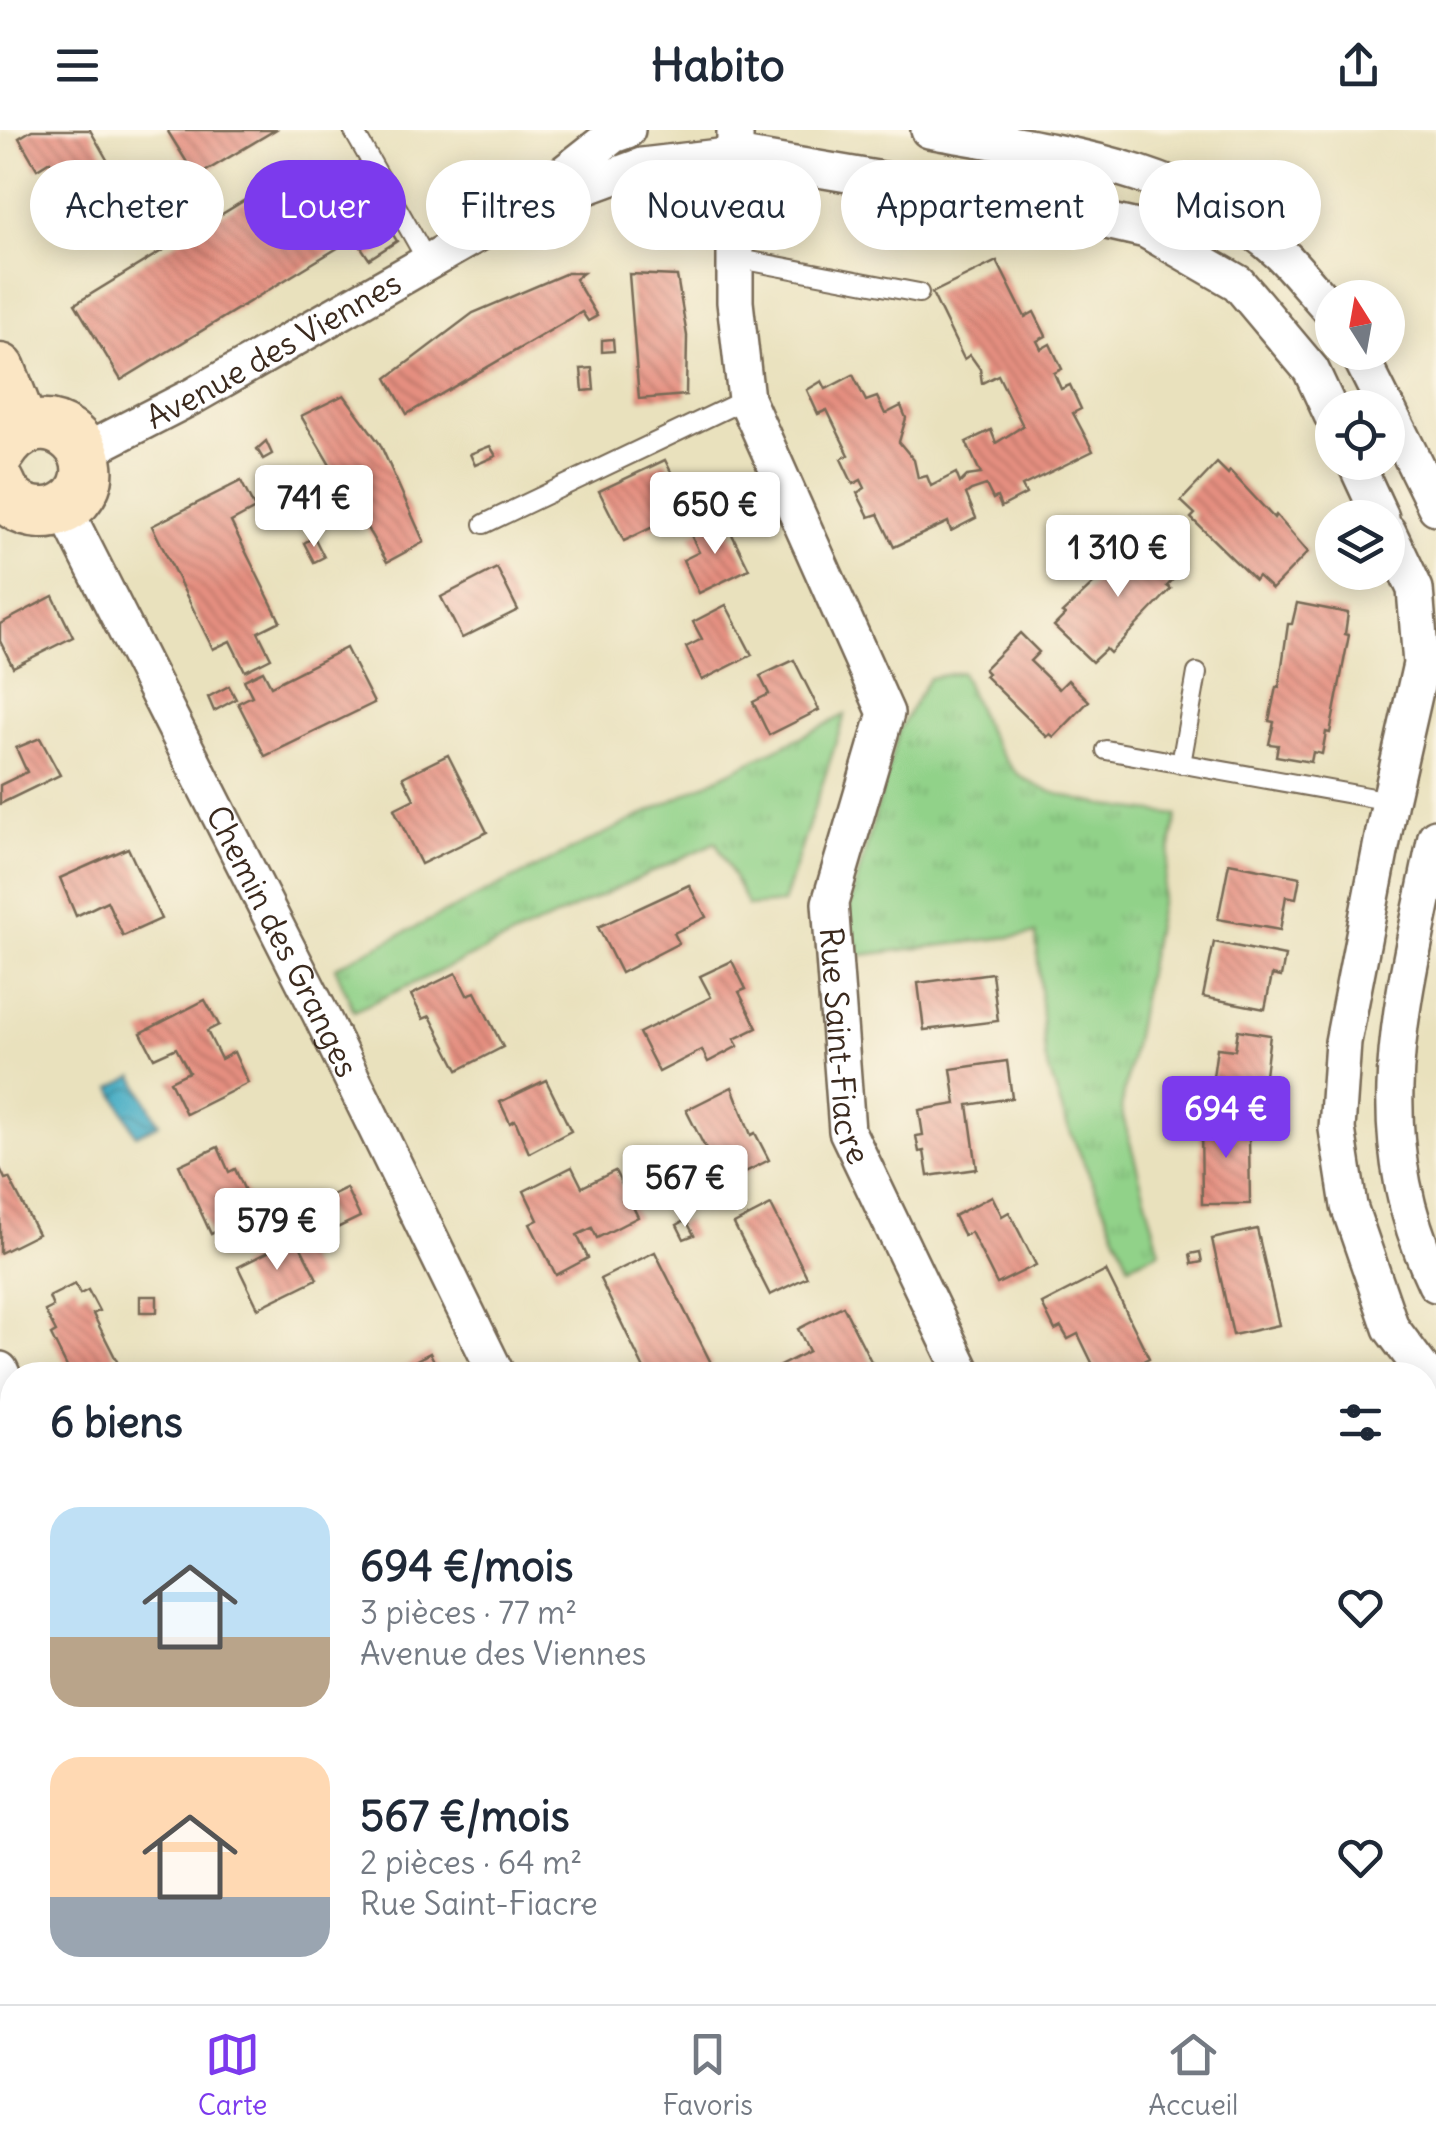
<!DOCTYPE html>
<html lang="fr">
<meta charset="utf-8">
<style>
:root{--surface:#fff;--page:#f2f2f3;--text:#1f2937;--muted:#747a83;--line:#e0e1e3;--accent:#7c3aed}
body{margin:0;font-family:Delius,sans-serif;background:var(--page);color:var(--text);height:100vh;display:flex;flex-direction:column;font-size:38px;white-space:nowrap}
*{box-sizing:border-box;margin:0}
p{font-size:32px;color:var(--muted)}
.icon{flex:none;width:55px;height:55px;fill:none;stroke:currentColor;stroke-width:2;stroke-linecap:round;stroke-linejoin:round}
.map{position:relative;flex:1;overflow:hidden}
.details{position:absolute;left:0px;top:1232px;width:1438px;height:642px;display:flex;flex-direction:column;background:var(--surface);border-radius:40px 40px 0 0;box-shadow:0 5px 25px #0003}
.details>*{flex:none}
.top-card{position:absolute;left:30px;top:30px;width:1378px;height:90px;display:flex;gap:20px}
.needle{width:65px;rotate:349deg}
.fabs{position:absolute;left:1315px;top:150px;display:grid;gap:20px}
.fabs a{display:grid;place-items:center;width:90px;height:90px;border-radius:50%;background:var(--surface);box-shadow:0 5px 25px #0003;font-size:50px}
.price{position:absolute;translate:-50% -85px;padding:0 22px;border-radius:10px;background:#fff;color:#222;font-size:32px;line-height:65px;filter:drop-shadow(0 2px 5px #0008)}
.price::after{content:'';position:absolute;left:50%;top:60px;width:30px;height:22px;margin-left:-15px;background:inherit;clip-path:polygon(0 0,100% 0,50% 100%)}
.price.selected{background:var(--accent);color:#fff}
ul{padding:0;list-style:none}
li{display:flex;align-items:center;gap:30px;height:250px;padding:0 50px}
li span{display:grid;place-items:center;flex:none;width:280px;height:200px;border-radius:30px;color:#555}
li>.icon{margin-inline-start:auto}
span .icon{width:120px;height:120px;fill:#fffc;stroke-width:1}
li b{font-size:42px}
h2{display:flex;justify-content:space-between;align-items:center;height:120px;padding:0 50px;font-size:42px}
.pill{padding:0 35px;border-radius:45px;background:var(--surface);box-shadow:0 5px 25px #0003;font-size:35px;line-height:90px}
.pill.selected{background:var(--accent);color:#fff}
header{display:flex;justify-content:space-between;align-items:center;height:130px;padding:0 50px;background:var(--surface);font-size:45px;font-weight:700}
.tab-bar{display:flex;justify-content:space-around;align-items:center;height:140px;border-top:2px solid var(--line);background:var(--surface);font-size:28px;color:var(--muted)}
.tab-bar a{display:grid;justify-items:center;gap:5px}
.tab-bar .selected{color:var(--accent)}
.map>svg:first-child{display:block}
.grass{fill:url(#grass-tufts);stroke:#667e54;stroke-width:2.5}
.water{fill:url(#water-waves);stroke:#406c72;stroke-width:2.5}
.building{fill:url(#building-back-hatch)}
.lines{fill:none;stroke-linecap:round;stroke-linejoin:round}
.lane-casing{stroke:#786a56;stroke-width:22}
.street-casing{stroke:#786a56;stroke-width:40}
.secondary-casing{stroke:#786a56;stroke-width:55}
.lane{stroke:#fff;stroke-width:18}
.street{stroke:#fff;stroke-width:35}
.secondary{stroke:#fbe6c4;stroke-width:50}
.labels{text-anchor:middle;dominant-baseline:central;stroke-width:8;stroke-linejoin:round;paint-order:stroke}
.street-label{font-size:32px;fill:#3b2a1e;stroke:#fcf5e5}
</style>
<header><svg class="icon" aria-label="menu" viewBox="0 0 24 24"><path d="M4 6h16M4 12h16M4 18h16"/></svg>Habito<svg class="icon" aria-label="share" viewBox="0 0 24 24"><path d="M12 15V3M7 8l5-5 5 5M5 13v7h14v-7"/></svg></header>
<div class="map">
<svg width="1436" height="1874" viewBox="0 0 1436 1874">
<defs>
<pattern id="grass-tufts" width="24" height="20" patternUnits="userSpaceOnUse" patternTransform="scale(2.5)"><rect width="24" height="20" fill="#91d289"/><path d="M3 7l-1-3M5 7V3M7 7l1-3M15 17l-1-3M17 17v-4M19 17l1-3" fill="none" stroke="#7eb476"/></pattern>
<pattern id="water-waves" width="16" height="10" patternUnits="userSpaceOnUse" patternTransform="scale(2.5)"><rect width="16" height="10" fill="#46adc5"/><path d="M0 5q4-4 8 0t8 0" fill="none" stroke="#3c8d9f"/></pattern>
<pattern id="building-back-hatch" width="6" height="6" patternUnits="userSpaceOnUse" patternTransform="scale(2.5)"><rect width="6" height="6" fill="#e58f80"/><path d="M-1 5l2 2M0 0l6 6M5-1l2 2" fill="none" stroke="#bb7568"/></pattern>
</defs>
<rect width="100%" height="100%" fill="#fcf5e5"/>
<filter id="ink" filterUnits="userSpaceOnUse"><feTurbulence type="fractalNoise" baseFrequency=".01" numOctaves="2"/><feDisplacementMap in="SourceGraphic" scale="20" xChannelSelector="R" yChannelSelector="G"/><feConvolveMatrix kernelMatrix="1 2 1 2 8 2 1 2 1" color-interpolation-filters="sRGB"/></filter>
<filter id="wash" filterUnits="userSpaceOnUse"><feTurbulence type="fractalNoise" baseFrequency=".0048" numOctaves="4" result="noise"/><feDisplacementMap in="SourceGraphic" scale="40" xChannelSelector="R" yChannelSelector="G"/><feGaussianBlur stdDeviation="2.25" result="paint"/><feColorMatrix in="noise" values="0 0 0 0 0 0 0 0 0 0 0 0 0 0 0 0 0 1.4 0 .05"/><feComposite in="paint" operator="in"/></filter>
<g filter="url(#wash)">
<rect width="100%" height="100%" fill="#e9e1bd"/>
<g class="grass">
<path d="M961 542C976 575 988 612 1013 639 1043 672 1134 679 1177 685L1121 979 1160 1121 1129 1135 1066 992 1045 928 1036 804 853 826 847 785 899 600 929 548Z"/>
<path d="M845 585 783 773 748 776 716 712 354 881 335 837Z"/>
</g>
<path class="water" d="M134 946 159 994 136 1005 112 958Z"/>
<g id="blocks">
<g class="building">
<path d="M32 0H90L134 77 92 102 50 31 37 39 19 8Z"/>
<path d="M167 0H275L196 47Z"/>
<path d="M302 35 349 111 121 250 75 174Z"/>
<path d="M380 84 397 111 369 129 351 102Z"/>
<path d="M649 86 650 99 628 102 626 88Z"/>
<path d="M997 131 1025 187 1034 182 1046 206 1037 211 1041 219 1050 214 1062 239 1054 243 1061 259 1070 255 1081 279 1073 283 1093 321 1022 356 1026 364 1001 377 997 367 993 369 986 355 971 360 966 364 976 388 951 401 948 392 894 417 878 384 869 387 857 363 865 358 861 350 853 354 841 329 849 325 827 280 818 284 807 260 822 251 826 259 853 245 866 271 877 267 885 284 901 276 906 288 899 312 914 330 918 348 927 346 931 356 956 343 960 353 967 346 981 344 966 312 991 300 996 313 1023 296 998 245 982 253 980 239 970 225 964 229 932 163Z"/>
<path d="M567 143H583L575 149 597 186 588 191 582 182 407 284 387 248 473 183Z"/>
<path d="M629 144 677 146 687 206 686 265 639 269Z"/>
<path d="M613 209 614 221 602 222V210Z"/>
<path d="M592 238 594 260 583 261 581 239Z"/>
<path d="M344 265 380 314 424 412 387 432 301 286Z"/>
<path d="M266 311 272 324 263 329 257 319Z"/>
<path d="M490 316 496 326 475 335 470 324Z"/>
<path d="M665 330 674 348 665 353 680 384 624 411 599 361Z"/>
<path d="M1217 333 1228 344 1230 341 1274 388 1276 385 1308 422 1272 459 1258 446 1255 450 1234 430 1191 388 1195 384 1181 371Z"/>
<path d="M241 351 255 379 231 392 280 491 258 502 271 528 245 541 230 511 213 519 152 396Z"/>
<path d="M724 388 749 439 699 463 683 430 699 422 691 405Z"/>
<path d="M1143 405 1180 442 1167 456 1171 459 1150 481 1110 523 1106 519 1092 532 1054 496 1065 485 1062 483 1108 440 1107 437 1130 413 1133 416Z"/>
<path d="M314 407 324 427 314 432 304 413Z"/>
<path d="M497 438 518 480 462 508 441 467Z"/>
<path d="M53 466 73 507 13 537 0 511V494Z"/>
<path d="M1297 473 1348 483 1345 504 1349 505 1330 603 1326 602 1322 624 1313 622 1311 632 1276 626 1278 615 1269 614 1274 592 1269 591 1276 557H1279L1288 494H1292Z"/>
<path d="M726 475 752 525 702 550 686 517 702 509 693 492Z"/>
<path d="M1020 503 1039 522 1030 531 1059 559 1068 550 1089 571 1054 607 1050 604 1047 607 985 546 988 543 984 539Z"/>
<path d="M346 518 374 573 265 626 238 573 252 566 244 550 263 541 271 556Z"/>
<path d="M794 530 819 580 769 605 753 572 769 564 760 546Z"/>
<path d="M229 556 236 569 214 581 208 567Z"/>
<path d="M40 608 60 645 0 674V655L27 642 16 618Z"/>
<path d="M448 625 487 702 421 734 394 679 414 669 403 647Z"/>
<path d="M128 718 161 789 123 806 107 771 76 786 60 748Z"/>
<path d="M1229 733 1300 747 1296 768 1286 766 1280 800 1218 789Z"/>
<path d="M689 755 706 787 674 803 679 813 621 843 598 797Z"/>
<path d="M1214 812 1285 826 1281 847 1272 845 1265 879 1203 867Z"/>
<path d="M732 831 746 859 739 862 757 898 734 909 738 916 708 932 702 920 659 942 639 903 711 867 700 846Z"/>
<path d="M456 843 467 865 475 862 503 917 458 940 430 886 423 889 411 865Z"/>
<path d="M992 843 998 891 924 900 918 853Z"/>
<path d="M205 870 219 895 207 901 221 929 234 922 248 953 186 984 170 951 189 942 176 918 154 928 141 903Z"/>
<path d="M1238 900 1270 905 1263 961 1212 954 1217 918 1235 920Z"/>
<path d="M1007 931 1012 968 968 975 977 1039 928 1046 924 1021 919 1022 916 1006 923 1005 919 980 956 974 951 939Z"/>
<path d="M546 950 571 1001 529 1023 515 990 510 993 500 972Z"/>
<path d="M732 957 751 1005 755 1003 769 1030 723 1053 686 980Z"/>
<path d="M1253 989V1007L1249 1008 1250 1074H1202L1201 990Z"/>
<path d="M218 1017 229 1042 235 1039 255 1083 211 1104 179 1035Z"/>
<path d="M572 1037 582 1057 615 1041 638 1087 597 1108 592 1098 577 1105 588 1128 556 1145 530 1094 538 1090 524 1061Z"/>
<path d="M0 1038 5 1049 9 1048 38 1104 0 1123Z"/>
<path d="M346 1058 360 1087 335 1099 321 1070Z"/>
<path d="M992 1066 1002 1086 1009 1082 1036 1135 997 1154 971 1102 964 1106 954 1086Z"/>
<path d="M771 1075 807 1147 770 1165 734 1094Z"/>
<path d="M686 1090 694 1105 684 1109 677 1095Z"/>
<path d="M1257 1099 1279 1195 1233 1205 1212 1109Z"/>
<path d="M296 1108 317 1149 258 1178 238 1137Z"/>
<path d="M655 1122 712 1235 691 1245H647L600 1149Z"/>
<path d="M1200 1122 1202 1132 1192 1134 1190 1124Z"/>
<path d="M1106 1141 1149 1228 1115 1245H1098L1078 1204 1068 1209 1061 1197 1055 1200 1042 1174Z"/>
<path d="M75 1154 80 1164 88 1160 99 1181 93 1184 124 1245H71L51 1205 56 1202 45 1181 53 1177 49 1167Z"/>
<rect x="140" y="1166" width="17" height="16"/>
<path d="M843 1176 878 1245H770L768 1242 809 1221 798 1199Z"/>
<path d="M430 1223 441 1245H388Z"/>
<path d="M1425 1370 1436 1383V1450L1429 1456 1425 1451Z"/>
<path d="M12 1426V1444L4 1446 0 1429Z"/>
<path d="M9 1467H12V1539L9 1544 0 1537V1480Z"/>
<path d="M1431 1518 1436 1524V1542L1433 1545 1425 1536V1524Z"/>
<path d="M1425 1678 1436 1690V1742L1431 1741 1425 1747Z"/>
<path d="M0 1763 12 1773V1830L0 1821Z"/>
<path d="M74 1862H147L139 1874H93Z"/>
<path d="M382 1862H430L435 1874H387Z"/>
<path d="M635 1862H685L690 1874H640Z"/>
<path d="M949 1862H1011L1012 1865 995 1874H955Z"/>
<path d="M1154 1862 1167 1874H1141Z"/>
<path d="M1189 1862H1217L1228 1874H1176Z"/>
</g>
</g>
</g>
<g filter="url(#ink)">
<use href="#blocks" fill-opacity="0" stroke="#786a56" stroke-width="2.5"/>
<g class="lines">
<defs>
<g id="lane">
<path d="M353 0 429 134"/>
<path d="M735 128 919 163"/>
<path d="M484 394 746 269"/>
<path d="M1106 620 1390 671"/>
<path d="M1181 634 1197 543"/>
</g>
<g id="street">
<path id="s1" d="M735 0V172L746 269 886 583 830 773 847 1001 964 1245"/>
<path d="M929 0C1051 22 1185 34 1281 124 1299 142 1315 163 1332 181"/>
<path d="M514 83 642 36 736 25 1058 80 1146 100 1238 153 1311 240 1332 285"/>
<path d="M1358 222 1386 278"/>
<path d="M1388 280 1436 377"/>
<path id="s2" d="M84 322 195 265 514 83 613 5 627 0"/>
<path d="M1355 332 1381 388"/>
<path id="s3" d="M67 377 74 398 320 883 497 1245"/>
<path d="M1388 402 1415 459 1421 534 1390 671 1343 912 1337 999 1349 1076 1391 1198 1436 1258"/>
<path d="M1436 707C1404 869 1362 996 1436 1154"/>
<path d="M0 1240 12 1266"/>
<path d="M0 1382 12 1377"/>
<path d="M0 1637 12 1643"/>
<path d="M1425 1819 1436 1814"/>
<path d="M260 1862 268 1874"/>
<path d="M805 1862 811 1874"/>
<path d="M1367 1874 1373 1862"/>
</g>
<g id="secondary">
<path d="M0 239 23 298"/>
<path d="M0 323C40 259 116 322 76 369 67 378 54 384 41 383 21 382 7 372 0 354"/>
</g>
</defs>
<use href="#lane" class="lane-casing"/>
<use href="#street" class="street-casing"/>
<use href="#secondary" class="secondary-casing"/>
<use href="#lane" class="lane"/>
<use href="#street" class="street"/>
<use href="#secondary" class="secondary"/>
</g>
</g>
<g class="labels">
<g class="street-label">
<text stroke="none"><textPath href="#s2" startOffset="215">Avenue des Viennes</textPath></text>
<text stroke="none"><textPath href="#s3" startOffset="485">Chemin des Granges</textPath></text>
<text stroke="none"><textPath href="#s1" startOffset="955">Rue Saint-Fiacre</textPath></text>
</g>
</g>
</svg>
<div class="fabs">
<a><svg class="needle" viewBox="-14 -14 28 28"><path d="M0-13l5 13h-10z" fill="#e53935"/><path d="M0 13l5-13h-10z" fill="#747a83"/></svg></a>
<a><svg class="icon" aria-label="locate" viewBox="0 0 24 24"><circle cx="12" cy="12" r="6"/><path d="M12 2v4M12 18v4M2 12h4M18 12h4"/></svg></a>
<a><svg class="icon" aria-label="layers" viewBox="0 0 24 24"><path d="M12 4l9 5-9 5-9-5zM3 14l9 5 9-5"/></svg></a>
</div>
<b class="price" style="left:314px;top:420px">741 €</b>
<b class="price" style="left:715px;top:427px">650 €</b>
<b class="price" style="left:1118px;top:470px">1 310 €</b>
<b class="price selected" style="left:1226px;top:1031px">694 €</b>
<b class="price" style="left:685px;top:1100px">567 €</b>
<b class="price" style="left:277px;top:1143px">579 €</b>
<div class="top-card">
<a class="pill">Acheter</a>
<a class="pill selected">Louer</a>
<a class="pill">Filtres</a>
<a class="pill">Nouveau</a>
<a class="pill">Appartement</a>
<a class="pill">Maison</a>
</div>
<section class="details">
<h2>6 biens<svg class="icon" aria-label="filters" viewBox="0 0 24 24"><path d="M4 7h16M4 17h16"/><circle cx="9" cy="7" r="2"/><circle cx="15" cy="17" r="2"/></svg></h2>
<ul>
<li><span style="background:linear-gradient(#bfe0f5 65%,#b9a48a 0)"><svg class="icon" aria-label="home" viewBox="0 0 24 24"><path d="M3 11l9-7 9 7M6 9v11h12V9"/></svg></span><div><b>694 €/mois</b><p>3 pièces · 77 m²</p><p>Avenue des Viennes</p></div><svg class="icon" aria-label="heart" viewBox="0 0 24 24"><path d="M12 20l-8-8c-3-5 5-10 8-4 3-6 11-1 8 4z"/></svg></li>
<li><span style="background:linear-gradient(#ffd9b3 70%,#9aa5b1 0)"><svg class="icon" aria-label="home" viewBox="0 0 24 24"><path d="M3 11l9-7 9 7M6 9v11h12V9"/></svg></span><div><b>567 €/mois</b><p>2 pièces · 64 m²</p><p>Rue Saint-Fiacre</p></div><svg class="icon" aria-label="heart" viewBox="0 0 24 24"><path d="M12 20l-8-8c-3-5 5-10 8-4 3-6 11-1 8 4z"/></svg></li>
</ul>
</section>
</div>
<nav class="tab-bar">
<a class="selected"><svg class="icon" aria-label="map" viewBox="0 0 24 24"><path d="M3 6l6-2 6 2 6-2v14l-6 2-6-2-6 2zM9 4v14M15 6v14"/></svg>Carte</a>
<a><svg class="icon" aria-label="saved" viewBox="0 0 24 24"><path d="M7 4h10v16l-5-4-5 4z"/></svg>Favoris</a>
<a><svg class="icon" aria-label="home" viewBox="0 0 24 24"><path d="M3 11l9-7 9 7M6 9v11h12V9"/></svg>Accueil</a>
</nav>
